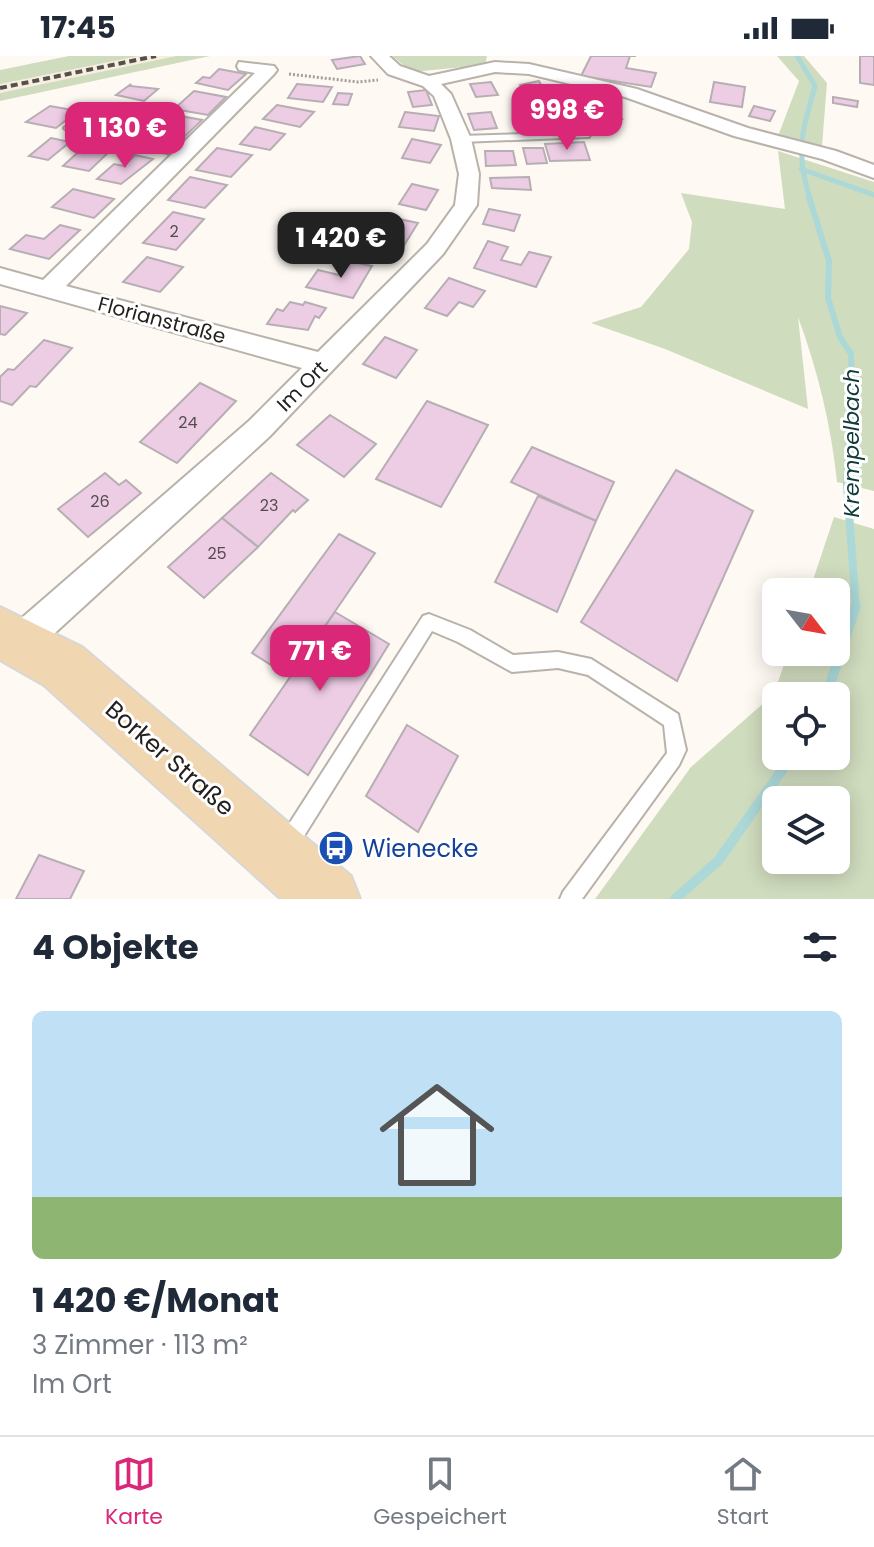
<!DOCTYPE html>
<html lang="de">
<meta charset="utf-8">
<style>
:root{--surface:#fff;--page:#f2f2f3;--text:#1f2937;--muted:#747a83;--line:#e0e1e3;--accent:#db2777}
body{margin:0;font-family:Poppins,sans-serif;background:var(--page);color:var(--text);height:100vh;display:flex;flex-direction:column;font-size:30px;white-space:nowrap}
*{box-sizing:border-box;margin:0}
p{font-size:26px;color:var(--muted)}
.icon{flex:none;width:44px;height:44px;fill:none;stroke:currentColor;stroke-width:2;stroke-linecap:round;stroke-linejoin:round}
.map{position:relative;height:843px;overflow:hidden}
.panel{display:flex;flex-direction:column;background:var(--surface);flex:1}
.panel>*{flex:none}
.needle{width:52px;rotate:121deg}
.controls{position:absolute;left:762px;top:522px;display:grid;gap:16px}
.controls a{display:grid;place-items:center;width:88px;height:88px;border-radius:12px;background:var(--surface);box-shadow:0 4px 20px #0003;font-size:40px}
.price{position:absolute;translate:-50% -68px;padding:0 18px;border-radius:16px;background:var(--accent);color:#fff;font-size:26px;line-height:52px;filter:drop-shadow(0 2px 4px #0008)}
.price::after{content:'';position:absolute;left:50%;top:48px;width:24px;height:18px;margin-left:-12px;background:inherit;clip-path:polygon(0 0,100% 0,50% 100%)}
.price.on{background:#222;color:#fff}
ul{padding:0;list-style:none}
li{display:grid;align-content:center;gap:16px;height:424px;padding:0 32px}
li span{display:grid;place-items:center;height:248px;border-radius:12px;color:#555}
li>.icon{margin-inline-start:auto}
span .icon{width:144px;height:144px;fill:#fffc;stroke-width:1}
li b{font-size:34px}
h2{display:flex;justify-content:space-between;align-items:center;height:96px;padding:0 32px;font-size:34px}
.status{display:flex;justify-content:space-between;align-items:center;height:56px;padding:0 40px;background:var(--surface);direction:ltr}
.status svg{height:22px;fill:currentColor}
.menu{display:flex;justify-content:space-around;align-items:center;height:112px;border-top:2px solid var(--line);background:var(--surface);font-size:22px;color:var(--muted)}
.menu a{display:grid;justify-items:center;gap:4px}
.menu .on{color:var(--accent)}
.map>svg:first-child{display:block}
.built{fill:#f9eddf}
.green{fill:#d0dcbe;fill-rule:evenodd}
.lines{fill:none;stroke-linecap:round;stroke-linejoin:round}
.stream-far3{stroke:#acd8d8;stroke-width:5}
.stream-far2{stroke:#acd8d8;stroke-width:6}
.stream-far1{stroke:#acd8d8;stroke-width:8}
.stream{stroke:#acd8d8;stroke-width:10}
.building{fill:#edcde4;stroke:#b7aeb4;stroke-width:2}
.lane-casing{stroke:#b9b2ab;stroke-width:4}
.street-casing{stroke:#b9b2ab;stroke-width:4}
.primary-casing{stroke:#d7d7d6;stroke-width:4}
.path{stroke:#a29e9a;stroke-width:3;stroke-dasharray:2 2;stroke-linecap:butt}
.lane{fill:#fff;fill-rule:evenodd}
.street{fill:#fff;fill-rule:evenodd}
.primary{fill:#f0d7b2;fill-rule:evenodd}
.rail{stroke:#53514d;stroke-width:4;stroke-dasharray:7 4;stroke-linecap:butt}
.labels{text-anchor:middle;dominant-baseline:central;stroke-width:6;stroke-linejoin:round;paint-order:stroke}
.number-label{font-size:16px;fill:#564c50}
.street-label{font-size:20px;fill:#23211e;stroke:#fff}
.water-label{font-size:22px;font-style:italic;fill:#103a3a;stroke:#fff}
.near-street-label{font-size:24px;fill:#23211e;stroke:#fff}
.near-transit-label{font-size:24px;fill:#164399;stroke:#fff;text-anchor:start}
</style>
<div class="status"><b>17:45</b><svg viewBox="0 0 49 12"><path d="M0 12V9h3v3zM5 12V6h3v6zM10 12V3h3v9zM15 12V0h3v12zM26 1h20v11H26zM47 4h2v5h-2z"/></svg></div>
<div class="map">
<svg width="874" height="843" viewBox="0 0 874 843">
<rect width="100%" height="100%" fill="#fef9f3"/>
<path class="built" d="M139 0H176L0 37V28Z"/>
<g class="green">
<path d="M69 0H139L0 28V14Z"/>
<path d="M176 0H210L0 45V37Z"/>
<path d="M392 0H487L485 9 412 16Z"/>
<path d="M777 0H804L827 27 822 90 778 80 799 25Z"/>
<path d="M778 95 874 126V435L837 426C831 369 818 315 798 261L808 353 665 293 591 267 641 251 689 193 692 166 681 137 785 153Z"/>
<path d="M834 461 874 473V843H595L691 711 774 638 788 596H836V536H809ZM776 640H836V700H776ZM776 744H836V804H776Z"/>
</g>
<g class="lines">
<g class="stream-far3">
<path d="M797 0 815 30C802 77 795 94 810 143"/>
<path d="M801 113 874 139"/>
</g>
<path class="stream-far2" d="M809 141 829 205 828 242 840 281 851 298 852 323"/>
<path class="stream-far1" d="M852 321 847 429 856 552"/>
<g class="stream">
<path d="M826 640 856 550"/>
<path d="M675 843 718 805 792 700"/>
</g>
</g>
<g class="building">
<path d="M360 0 365 8 337 13 332 4Z"/>
<path d="M591 0H636H630L626 12 656 17 651 31 581 20Z"/>
<path d="M860 0H874V29L860 27Z"/>
<path d="M219 13 246 18 228 34 196 27 203 21 210 22Z"/>
<path d="M539 25 546 38 526 40 520 29Z"/>
<path d="M491 26 498 39 476 41 470 28Z"/>
<path d="M714 26 745 31 742 51 710 46Z"/>
<path d="M131 28 130 30 158 33 144 45 116 39Z"/>
<path d="M297 28 332 31 323 46 288 42Z"/>
<path d="M426 34 432 49 413 51 408 36Z"/>
<path d="M194 35 226 41 208 59 174 53Z"/>
<path d="M338 37 352 38 348 49 333 48Z"/>
<path d="M833 41 858 45 857 51 833 47Z"/>
<path d="M98 49 122 54 105 68 79 63Z"/>
<path d="M277 49 314 56 300 71 263 63Z"/>
<path d="M50 50 78 55 56 72 26 66Z"/>
<path d="M754 50 775 55 770 65 749 60Z"/>
<path d="M614 51 622 63 597 65 589 53Z"/>
<path d="M558 54 567 69 535 72 527 57Z"/>
<path d="M405 56 439 60 434 75 399 71Z"/>
<path d="M491 56 497 72 474 74 468 58Z"/>
<path d="M175 59 202 64 181 84 139 76 154 62 169 65Z"/>
<path d="M255 71 285 78 270 94 240 88Z"/>
<path d="M51 82 70 86 48 104 29 100Z"/>
<path d="M412 83 441 89 430 107 402 102Z"/>
<path d="M584 86 590 104 550 105 545 88Z"/>
<path d="M86 89 112 93 89 115 63 110Z"/>
<path d="M217 92 252 99 231 121 196 114Z"/>
<path d="M523 92H543L547 107 527 108Z"/>
<path d="M485 95H513L516 109 486 110Z"/>
<path d="M135 99 153 103 121 128 97 123 114 108 124 110Z"/>
<path d="M190 121 227 129 205 152 168 144Z"/>
<path d="M529 121 531 134 492 132 490 122Z"/>
<path d="M412 128 438 134 426 154 399 148Z"/>
<path d="M73 133 114 143 94 162 52 151Z"/>
<path d="M489 153 520 159 514 175 483 168Z"/>
<path d="M173 156 204 163 176 194 143 187Z"/>
<path d="M390 161 418 167 403 191 375 185Z"/>
<path d="M60 169 80 174 49 203 10 193 26 179 44 183Z"/>
<path d="M488 185 508 191 501 204 521 209 529 196 551 201 536 231 474 212Z"/>
<path d="M147 201 183 211 160 236 123 226Z"/>
<path d="M348 205 372 210 353 242 306 231 318 214 339 219Z"/>
<path d="M449 222 485 235 473 251 459 246 447 260 425 252Z"/>
<path d="M290 246 303 249 305 246 326 252 319 262 315 260 308 274 267 268 277 253 283 255Z"/>
<path d="M0 250 27 257 5 279 0 278Z"/>
<path d="M385 281 417 294 396 322 363 308Z"/>
<path d="M44 284 72 292 36 331 30 330 12 349 0 345V321L8 313 14 314Z"/>
<path d="M200 327 236 345 177 407 140 386Z"/>
<path d="M427 345 488 369 441 451 376 423Z"/>
<path d="M330 359 376 388 344 421 297 389Z"/>
<path d="M532 391 614 426 596 465 511 426Z"/>
<path d="M676 414 753 455 677 625 581 566Z"/>
<path d="M105 417 119 429 126 424 141 437 88 481 58 453Z"/>
<path d="M271 417 308 444 295 456 293 454 258 491 222 462Z"/>
<path d="M538 440 596 465 557 556 495 526Z"/>
<path d="M222 462 258 491 204 542 168 511Z"/>
<path d="M339 478 375 497 290 621 252 597Z"/>
<path d="M335 556 389 588 308 719 250 679Z"/>
<path d="M407 669 458 700 418 776 366 740Z"/>
<path d="M39 799 84 815 70 843H16Z"/>
</g>
<g class="lines">
<defs>
<g id="lane">
<path d="M586 76 590 79 589 81 461 86 457 83 461 80Z"/>
<path d="M429 558 470 574 513 599 558 596 591 603 678 658 686 694 679 709 582 843H560L563 836 667 697 664 669 588 619 558 612 512 616 458 586 432 575 294 796 287 799 280 796 277 789 280 782 423 560Z"/>
</g>
<path id="street" d="M371 0H389L400 10 429 20 495 6 529 8 637 33 748 72 836 95 874 109V122L822 103 734 80 625 41 529 18 495 16 441 28 451 38 471 83 479 118 477 149 443 198 269 381 33 597 21 603 9 597 3 585 9 573 249 365 302 312 0 228V212L43 224 172 98 73 78 64 72 73 66 182 88 255 17 239 14 237 10 239 6 274 10 277 14 274 18 66 230 318 296 427 188 455 149 459 118 451 83 434 40 423 30 388 18Z"/>
<path id="primary" d="M0 551 82 591 351 820 360 843H281L44 629 0 604Z"/>
</defs>
<use href="#lane" class="lane-casing"/>
<use href="#street" class="street-casing"/>
<use href="#primary" class="primary-casing"/>
<path class="path" d="M289 18 358 26 378 24"/>
<use href="#lane" class="lane"/>
<use href="#street" class="street"/>
<use href="#primary" class="primary"/>
<path class="rail" d="M0 32 156 0"/>
</g>
<defs>
<symbol id="bus-disc" viewBox="-11 -11 22 22"><circle r="9.5" fill="#1a4fb4" stroke="#fff"/><path d="M-5-6H5V4H4V6H2V4H-2V6H-4V4H-5ZM-3.5-4V0h7V-4ZM-3.5 1.2v1.5H-2V1.2ZM2 1.2v1.5H3.5V1.2Z" fill="#fff"/></symbol>
</defs>
<g fill-rule="evenodd">
<use href="#bus-disc" x="316" y="772" width="40" height="40"/>
</g>
<g class="labels">
<g class="number-label">
<text x="174" y="175">2</text>
<text x="188" y="366">24</text>
<text x="100" y="445">26</text>
<text x="269" y="449">23</text>
<text x="217" y="497">25</text>
</g>
<g class="street-label">
<text transform="translate(162 264) rotate(15)">Florianstraße</text>
<text transform="translate(302 330) rotate(-45)">Im Ort</text>
</g>
<g class="water-label">
<text transform="translate(851 387) rotate(-90)">Krempelbach</text>
</g>
<g class="near-street-label">
<text transform="translate(170 702) rotate(41)">Borker Straße</text>
</g>
<g class="near-transit-label">
<text x="362" y="792">Wienecke</text>
</g>
</g>
</svg>
<div class="controls">
<a><svg class="needle" viewBox="-14 -14 28 28"><path d="M0-13l5 13h-10z" fill="#e53935"/><path d="M0 13l5-13h-10z" fill="#747a83"/></svg></a>
<a><svg class="icon" aria-label="locate" viewBox="0 0 24 24"><circle cx="12" cy="12" r="6"/><path d="M12 2v4M12 18v4M2 12h4M18 12h4"/></svg></a>
<a><svg class="icon" aria-label="layers" viewBox="0 0 24 24"><path d="M12 4l9 5-9 5-9-5zM3 14l9 5 9-5"/></svg></a>
</div>
<b class="price" style="left:567px;top:96px">998 €</b>
<b class="price" style="left:125px;top:114px">1 130 €</b>
<b class="price on" style="left:341px;top:224px">1 420 €</b>
<b class="price" style="left:320px;top:637px">771 €</b>
</div>
<section class="panel">
<h2>4 Objekte<svg class="icon" aria-label="filters" viewBox="0 0 24 24"><path d="M4 7h16M4 17h16"/><circle cx="9" cy="7" r="2"/><circle cx="15" cy="17" r="2"/></svg></h2>
<ul>
<li><span style="background:linear-gradient(#bfe0f5 75%,#8fb573 0)"><svg class="icon" aria-label="home" viewBox="0 0 24 24"><path d="M3 11l9-7 9 7M6 9v11h12V9"/></svg></span><div><b>1 420 €/Monat</b><p>3 Zimmer · 113 m²</p><p>Im Ort</p></div></li>
</ul>
</section>
<nav class="menu">
<a class="on"><svg class="icon" aria-label="map" viewBox="0 0 24 24"><path d="M3 6l6-2 6 2 6-2v14l-6 2-6-2-6 2zM9 4v14M15 6v14"/></svg>Karte</a>
<a><svg class="icon" aria-label="saved" viewBox="0 0 24 24"><path d="M7 4h10v16l-5-4-5 4z"/></svg>Gespeichert</a>
<a><svg class="icon" aria-label="home" viewBox="0 0 24 24"><path d="M3 11l9-7 9 7M6 9v11h12V9"/></svg>Start</a>
</nav>
